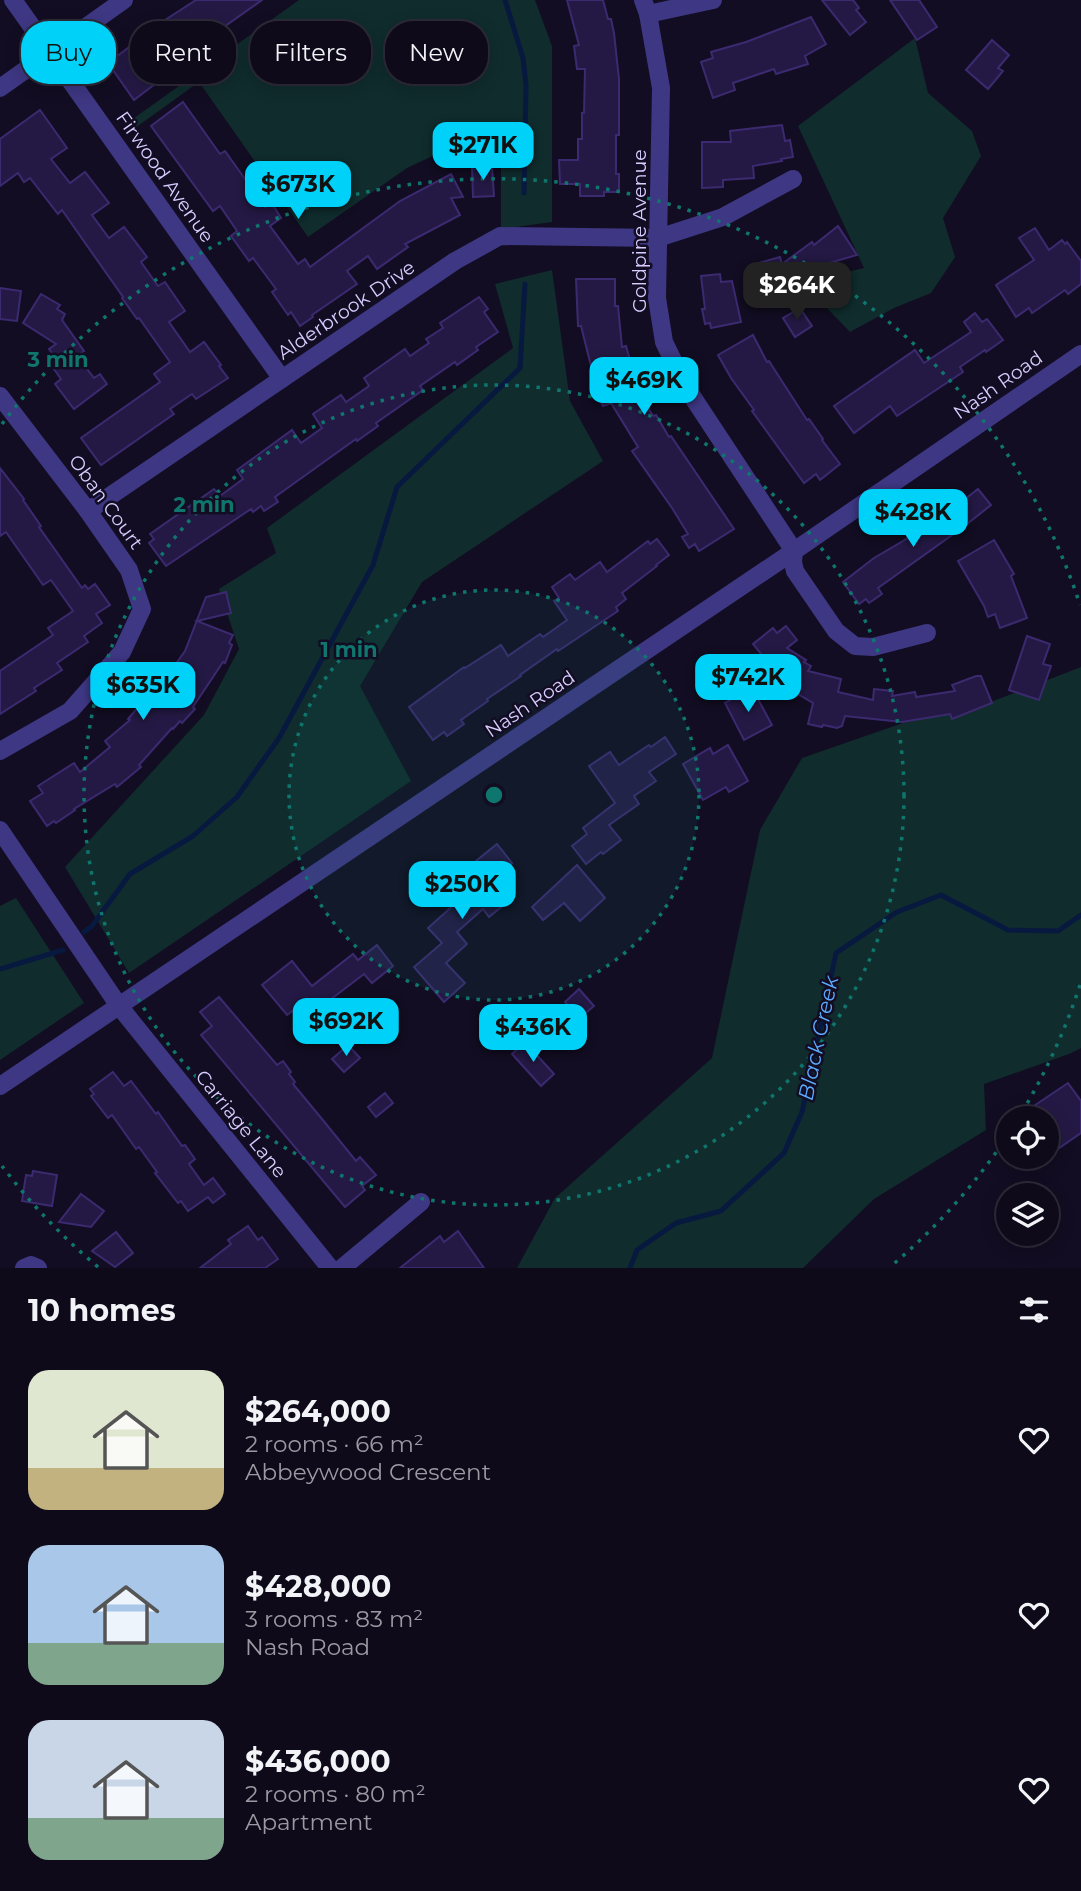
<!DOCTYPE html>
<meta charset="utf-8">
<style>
:root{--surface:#0e0a1a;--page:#171323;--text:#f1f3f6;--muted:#9b9aa2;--line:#2e2b39;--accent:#00d1f9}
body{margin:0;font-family:Montserrat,sans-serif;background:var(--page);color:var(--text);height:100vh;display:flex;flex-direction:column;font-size:26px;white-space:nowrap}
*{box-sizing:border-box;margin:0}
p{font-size:23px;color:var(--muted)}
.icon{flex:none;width:38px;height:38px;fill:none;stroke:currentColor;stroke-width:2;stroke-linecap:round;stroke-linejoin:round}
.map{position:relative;height:1268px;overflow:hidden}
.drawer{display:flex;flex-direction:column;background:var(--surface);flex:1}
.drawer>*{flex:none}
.hud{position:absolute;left:21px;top:21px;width:700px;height:63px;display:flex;gap:14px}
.tools{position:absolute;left:996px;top:1106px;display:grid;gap:14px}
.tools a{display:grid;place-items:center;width:63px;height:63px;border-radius:50%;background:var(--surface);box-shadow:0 4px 18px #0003,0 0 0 2px var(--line);font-size:35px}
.price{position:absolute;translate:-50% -60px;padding:0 16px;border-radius:14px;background:var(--accent);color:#111;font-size:23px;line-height:46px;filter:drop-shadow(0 2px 4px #0008)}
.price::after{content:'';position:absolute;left:50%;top:42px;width:21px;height:16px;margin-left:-10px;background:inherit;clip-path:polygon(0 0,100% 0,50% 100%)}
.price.selected{background:#222;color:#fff}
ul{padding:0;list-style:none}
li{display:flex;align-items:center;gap:21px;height:175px;padding:0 28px}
li span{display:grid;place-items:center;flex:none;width:196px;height:140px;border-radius:21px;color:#555}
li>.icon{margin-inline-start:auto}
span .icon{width:84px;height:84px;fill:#fffc;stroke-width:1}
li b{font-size:30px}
h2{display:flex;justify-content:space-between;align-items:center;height:84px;padding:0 28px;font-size:30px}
.tag{padding:0 24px;border-radius:28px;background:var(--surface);box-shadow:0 4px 18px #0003,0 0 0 2px var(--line);font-size:24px;line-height:63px}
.tag.selected{background:var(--accent);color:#111}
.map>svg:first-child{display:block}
.green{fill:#102c2d}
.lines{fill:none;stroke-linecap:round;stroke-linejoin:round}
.stream{stroke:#081940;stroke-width:5}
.building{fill:#241944;stroke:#3c2a70;stroke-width:2}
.minor{stroke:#3e3783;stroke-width:18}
.ring{fill:none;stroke:#0f766e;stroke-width:3.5;stroke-dasharray:3.5 7}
.labels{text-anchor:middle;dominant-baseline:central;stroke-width:5;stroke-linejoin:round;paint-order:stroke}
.street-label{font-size:19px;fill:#d7ceff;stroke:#120d22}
.water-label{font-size:21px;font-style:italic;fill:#5caaff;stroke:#120d22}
.centre{fill:#0f766e;stroke:#120d22;stroke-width:3.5}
.ring-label{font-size:21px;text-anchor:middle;font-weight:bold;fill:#0f766e;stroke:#120d22;stroke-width:5;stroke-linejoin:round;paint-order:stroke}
</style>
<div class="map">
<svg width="1081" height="1268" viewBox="0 0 1081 1268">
<rect width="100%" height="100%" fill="#120d22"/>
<g class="green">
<path d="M299 0H535L552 46V222L501 229V132L452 147 407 168 308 237 199 82 135 128 130 121Z"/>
<path d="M915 38 928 93 972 131 981 156 943 218 955 257 931 293 894 308 850 332 824 305 835 275 864 268 798 126Z"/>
<path d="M552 270 570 401 603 461 422 582 360 686 411 781 129 973 65 867 204 715 239 649 219 589 276 553 267 528 513 348 495 284Z"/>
<path d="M1081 667V1048L1069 1054 984 1084 986 1130 874 1199 803 1268H517L555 1198 712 1058 760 830 802 758 926 715 988 703Z"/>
<path d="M16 898 84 1003 0 1060V906Z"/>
</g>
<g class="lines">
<g class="stream">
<path d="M505 0 523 58 526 85 524 193"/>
<path d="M84 932 92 926 130 874 193 836 237 797 279 738 373 565 397 487 520 368 525 284"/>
<path d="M0 969 63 950"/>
<path d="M630 1268 637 1250 676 1223 721 1211 784 1153 802 1112 836 953 897 912 941 895 1008 930 1058 931 1081 915"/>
</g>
</g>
<g class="building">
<path d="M196 0H262L173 63 176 68 134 100 108 63 140 39 142 42 168 25 165 20Z"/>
<path d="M567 0H603L608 19H611L614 33 619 79V135H616V174H619V192H604V196H580V184H560L559 160H578V139H582V113H584L585 69H577L574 46 579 45Z"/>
<path d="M822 0H853L859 8 856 10 866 22 850 35Z"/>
<path d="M890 0H919L937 27 917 40Z"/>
<path d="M811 17 826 44 805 56 808 64 776 74 774 69 733 83 735 90 713 98 701 62 713 58 711 52 746 42Z"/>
<path d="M992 40 1009 55 998 68 1003 71 988 89 966 70Z"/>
<path d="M183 102 220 154 225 151 265 207 271 202 281 218 270 226 298 264 305 259 310 267 400 201 451 174 463 197 451 198 460 215 405 244 408 247 377 269 368 256 347 271 357 284 312 315 313 317 300 326 291 312 288 315 272 292 276 289 253 258 249 261 231 236 237 231 220 206 213 211 151 126Z"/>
<path d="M40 110 67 148 51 159 70 183 85 172 109 203 92 215 109 238 124 227 147 257 141 262 158 286 165 282 185 311 169 322 190 352 204 342 221 365 219 366 228 378 196 399 192 394 170 409 174 414 101 465 81 438 160 382 154 374 170 362 139 318 137 319 122 298 123 297 62 210 58 214 30 178 24 182 18 173 0 186V139Z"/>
<path d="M782 125 785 141 790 140 793 157 781 159 782 161 753 166 754 178 723 180V187L702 188V142H731L730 131Z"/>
<path d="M492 166 494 196 473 197 472 167Z"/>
<path d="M838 226 857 255 757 284 752 265 780 257 782 264 812 242 814 245Z"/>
<path d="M1035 228 1049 250 1062 240 1065 244 1067 242 1081 261V284L1068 294 1065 290 1032 313 1029 308 1016 317 996 285 1034 260 1019 238Z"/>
<path d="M720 274 721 282 732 281 741 322 711 328 710 323 705 324 702 309H705L701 276Z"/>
<path d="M576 279H615V306H618L622 347 626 346 632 367 642 389 638 391 653 416 656 415 669 437 671 436 734 529 699 551 695 544 689 548 682 537 688 534 672 508 632 451 638 447 611 403 603 406 593 383 595 382 581 326H578Z"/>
<path d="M0 288 21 291 17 321 0 319Z"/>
<path d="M41 294 60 305 57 309 65 314 62 320 84 351 77 356 94 378 100 374 107 384 74 409 55 384 61 379 51 365 57 360 49 349 56 344 23 323Z"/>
<path d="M479 297 488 309 484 312 498 332 476 347 478 350 457 365 455 362 420 386 423 390 376 423 378 426 357 441 356 439 275 497 278 502 264 511 261 506 253 512 251 509 166 566 149 543 154 539 150 534 214 489 220 496 243 479 237 470 292 430 301 443 322 428 313 414 341 395 346 402 369 386 364 378 405 349 410 356 429 343 426 339 443 328 440 323Z"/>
<path d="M800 308 812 326 795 337 783 318Z"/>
<path d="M975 313 982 322 987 319 1003 340 986 352 985 350 960 367 963 372 897 416 890 406 854 433 834 406 915 350 924 363 971 332 964 322Z"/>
<path d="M753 335 767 362 769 361 807 420 809 419 823 439 822 440 840 464 820 480 816 474 804 483 752 411 754 410 731 378 718 355Z"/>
<path d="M0 468 24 499 23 500 41 526 39 527 82 588 85 585 88 589 95 584 110 605 96 614 102 623 84 636 88 642 57 663 62 670 34 688 36 691 0 714V671L53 635 48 628 73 611 51 580 43 585 6 532 0 536Z"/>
<path d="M978 489 991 505 962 528 878 588 882 594 869 603 866 599 859 604 843 582 874 558 903 541 944 512 946 514Z"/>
<path d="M657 539 669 555 656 565 657 566 622 593 626 599 616 607 618 611 558 651 557 649 520 675 521 676 487 699 488 701 461 720 464 724 447 736 444 732 433 740 409 707 464 667 465 668 501 645 508 656 540 634 543 637 567 620 554 601 559 598 552 587 570 574 575 580 600 562 607 572 648 541 650 544Z"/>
<path d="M994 540 1014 574 1011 576 1027 618 1000 628 995 614 988 617 984 606 958 561Z"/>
<path d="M226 592 231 613 197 621 233 635 229 643 232 645 225 663 223 662 193 707 195 709 182 723 180 721 173 729 172 728 139 765 141 767 117 787 115 784 74 809 75 810 56 823 54 821 47 826 30 801 43 793 38 786 74 763 80 772 110 747 105 741 130 720 128 719 151 692 157 697 181 670 175 665 185 651 206 597Z"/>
<path d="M786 626 797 640 787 648 806 660 804 662 811 666 808 671 841 679 838 692 873 700 874 689 893 691 892 696 915 692 916 697 955 691 952 685 976 676H981L992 703 952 719 950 714 902 722 845 716 842 726 837 728 823 725 822 727 808 724 813 703 791 690 792 683 778 675 753 644 773 628 777 633Z"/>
<path d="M1027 636 1050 644 1043 664 1051 666 1039 700 1009 690Z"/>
<path d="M752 688 772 725 744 740 725 703Z"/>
<path d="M665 737 676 754 649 772 656 781 634 796 639 804 609 825 621 840 603 854 601 852 586 864 572 846 587 834 583 828 615 803 589 766 610 752 619 765 649 745 651 747Z"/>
<path d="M728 745 748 781 729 792 726 787 703 800 683 764 710 748 713 754Z"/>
<path d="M497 844 512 863 488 883 505 904 489 917 483 909 457 932 467 944 446 963 465 983 444 1002 414 967 442 943 428 928 467 893 455 878Z"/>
<path d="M577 865 605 898 580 921 564 903 543 920 532 907Z"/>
<path d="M377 945 393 966 372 983 364 974 326 1003 330 1007 320 1015 322 1017 310 1027 295 1009 287 1015 262 985 292 961 312 986 353 954 358 960Z"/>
<path d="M579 989 594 1006 580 1018 565 1002Z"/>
<path d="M219 997 277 1065 283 1061 291 1072 289 1074 295 1082 293 1084 322 1119 356 1161 360 1157 376 1175 362 1186 365 1190 345 1207 201 1035 212 1026 200 1012Z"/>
<path d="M525 1042 554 1074 541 1086 512 1054Z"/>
<path d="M348 1045 360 1058 344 1072 332 1059Z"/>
<path d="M113 1072 124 1086 131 1081 156 1114 158 1112 182 1146 185 1145 195 1159 189 1164 204 1185 213 1178 225 1194 213 1203 208 1197 188 1211 181 1201 178 1203 155 1173 157 1172 139 1147 136 1149 112 1115 108 1118 91 1096 94 1094 90 1089Z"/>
<path d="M1068 1083 1081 1101V1133L1046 1157V1118H1016Z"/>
<path d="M385 1093 393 1103 376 1117 368 1107Z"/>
<path d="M33 1171 57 1175 52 1206 22 1201 26 1175 32 1176Z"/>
<path d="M81 1194 104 1211 91 1227 59 1222Z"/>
<path d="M248 1226 258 1240 262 1237 278 1259 265 1268H200L231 1244 228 1240Z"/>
<path d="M458 1231 484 1268H400L440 1236 444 1242Z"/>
<path d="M116 1232 133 1253 115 1267 92 1251Z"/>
</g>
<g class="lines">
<g class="minor">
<path d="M13 0 282 379"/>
<path d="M643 0 648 14 661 88 657 298 664 342 686 387 794 551"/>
<path d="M648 14 713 0"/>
<path d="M0 88 124 0"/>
<path d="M0 396 88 511 129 570 142 609 122 652 70 711 0 751"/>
<path d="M88 511 455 261 500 236 658 238 723 217 793 179"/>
<path d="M794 551 793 562 795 571 836 631 855 646 873 647 927 633"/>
<path d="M0 830 119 1006 330 1268"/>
<path d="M0 1086 794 551 1081 354"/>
<path d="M24 1268 31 1265 38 1268"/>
<path d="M342 1268 421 1202"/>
</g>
</g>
<circle cx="494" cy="795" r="205" fill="#0f766e" fill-opacity=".12"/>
<g class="ring">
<circle cx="494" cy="795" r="205"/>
<circle cx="494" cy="795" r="410"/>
<path d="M1080 985A616 616 0 0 1 1019 1117M1008 1135A616 616 0 0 1 890 1267M98 1267A616 616 0 0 1 2 1166M2 424A616 616 0 0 1 1080 605"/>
</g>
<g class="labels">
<g class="street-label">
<text transform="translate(165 177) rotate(55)">Firwood Avenue</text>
<text transform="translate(639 231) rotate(-90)">Goldpine Avenue</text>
<text transform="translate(346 310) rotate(-34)">Alderbrook Drive</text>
<text transform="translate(998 385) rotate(-35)">Nash Road</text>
<text transform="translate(106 502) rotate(54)">Oban Court</text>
<text transform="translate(530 704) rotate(-34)">Nash Road</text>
<text transform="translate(241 1124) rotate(51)">Carriage Lane</text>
</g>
<g class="water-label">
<text transform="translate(818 1038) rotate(-78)">Black Creek</text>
</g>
</g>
<circle cx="494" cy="795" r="10" class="centre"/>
<g class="ring-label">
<text x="58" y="367">3 min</text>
<text x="204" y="512">2 min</text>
<text x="349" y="657">1 min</text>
</g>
</svg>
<div class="tools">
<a><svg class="icon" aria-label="locate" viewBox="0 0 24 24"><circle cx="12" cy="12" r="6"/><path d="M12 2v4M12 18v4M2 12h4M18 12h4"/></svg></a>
<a><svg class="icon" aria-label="layers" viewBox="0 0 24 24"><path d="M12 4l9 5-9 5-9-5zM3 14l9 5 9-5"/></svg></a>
</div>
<b class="price" style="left:483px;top:182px">$271K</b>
<b class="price" style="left:298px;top:221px">$673K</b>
<b class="price selected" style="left:797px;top:322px">$264K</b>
<b class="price" style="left:644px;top:417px">$469K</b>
<b class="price" style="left:913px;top:549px">$428K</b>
<b class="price" style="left:748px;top:714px">$742K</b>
<b class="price" style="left:143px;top:722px">$635K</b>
<b class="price" style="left:462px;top:921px">$250K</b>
<b class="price" style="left:346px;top:1058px">$692K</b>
<b class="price" style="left:533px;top:1064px">$436K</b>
<div class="hud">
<a class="tag selected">Buy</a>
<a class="tag">Rent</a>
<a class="tag">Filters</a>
<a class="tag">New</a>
</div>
</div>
<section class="drawer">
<h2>10 homes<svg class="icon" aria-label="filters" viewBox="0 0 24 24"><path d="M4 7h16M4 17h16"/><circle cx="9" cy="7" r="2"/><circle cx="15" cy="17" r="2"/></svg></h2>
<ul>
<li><span style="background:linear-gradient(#dfe7d0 70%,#c2b280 0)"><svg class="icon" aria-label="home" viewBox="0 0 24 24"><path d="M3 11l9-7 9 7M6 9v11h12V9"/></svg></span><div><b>$264,000</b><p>2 rooms · 66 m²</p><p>Abbeywood Crescent</p></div><svg class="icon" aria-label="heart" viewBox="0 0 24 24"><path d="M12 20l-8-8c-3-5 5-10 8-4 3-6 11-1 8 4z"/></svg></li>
<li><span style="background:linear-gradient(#a9c7e8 70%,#7fa58c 0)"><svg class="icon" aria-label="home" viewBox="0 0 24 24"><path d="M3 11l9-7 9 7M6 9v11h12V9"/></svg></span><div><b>$428,000</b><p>3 rooms · 83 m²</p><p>Nash Road</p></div><svg class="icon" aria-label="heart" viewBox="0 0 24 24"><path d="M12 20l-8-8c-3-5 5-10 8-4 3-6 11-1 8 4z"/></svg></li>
<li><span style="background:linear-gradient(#c9d6e8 70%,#7fa58c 0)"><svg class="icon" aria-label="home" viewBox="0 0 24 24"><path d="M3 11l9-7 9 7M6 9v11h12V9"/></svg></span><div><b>$436,000</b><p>2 rooms · 80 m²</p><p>Apartment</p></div><svg class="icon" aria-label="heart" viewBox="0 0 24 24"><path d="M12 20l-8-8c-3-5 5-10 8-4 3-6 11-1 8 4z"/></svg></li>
</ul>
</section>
